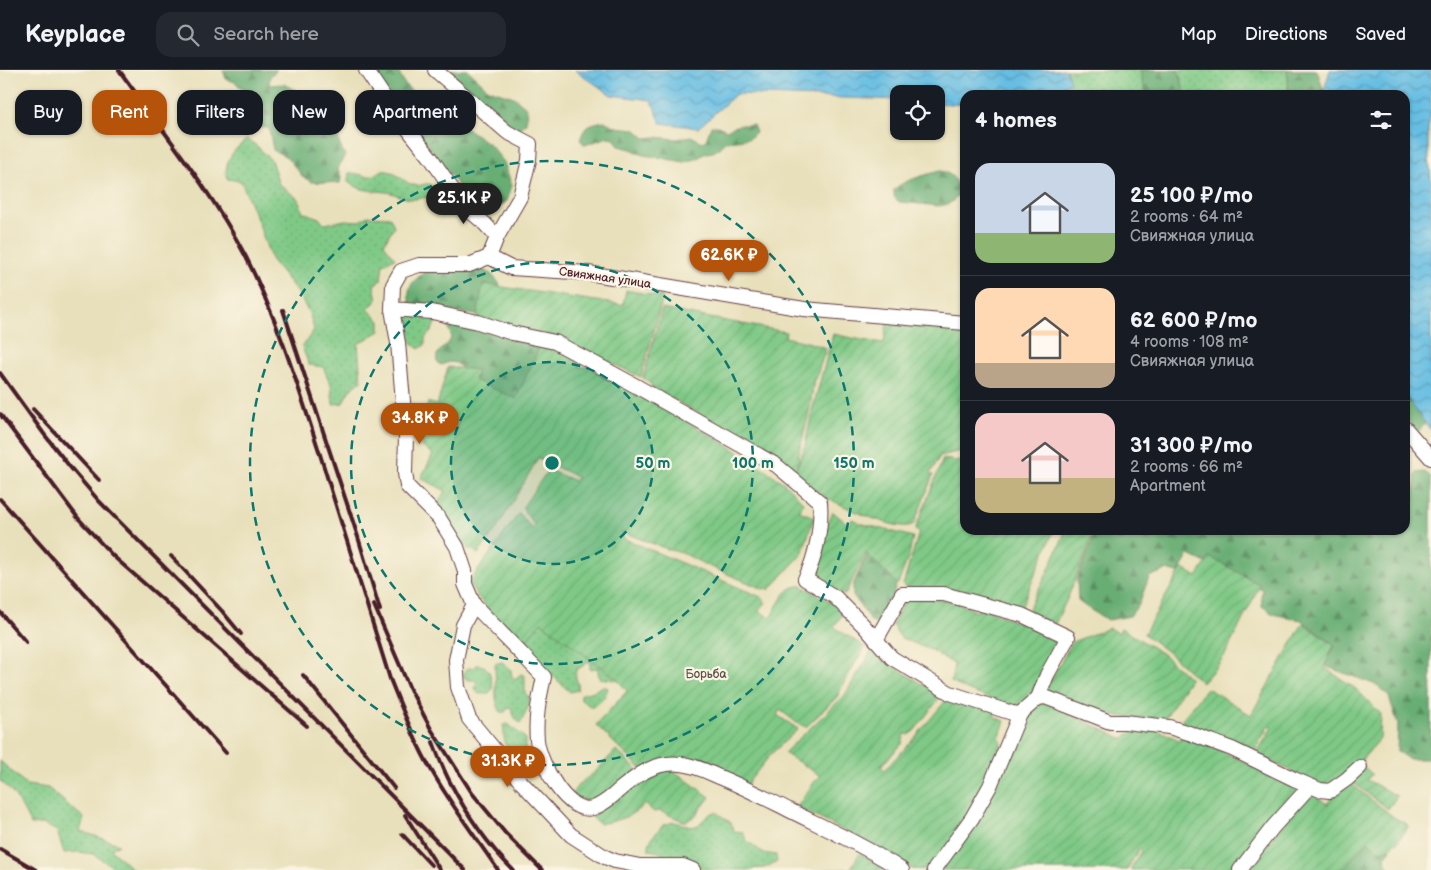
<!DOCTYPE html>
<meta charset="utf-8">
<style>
:root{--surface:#171b24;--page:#242831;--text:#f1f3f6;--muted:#9ea1a6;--line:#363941;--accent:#b45309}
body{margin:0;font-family:"Balsamiq Sans",sans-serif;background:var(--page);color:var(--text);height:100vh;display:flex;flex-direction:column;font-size:19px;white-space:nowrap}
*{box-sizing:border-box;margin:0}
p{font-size:16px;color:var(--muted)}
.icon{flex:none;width:28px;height:28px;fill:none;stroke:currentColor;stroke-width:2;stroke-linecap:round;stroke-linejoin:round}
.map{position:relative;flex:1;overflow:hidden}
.sheet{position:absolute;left:960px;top:20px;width:450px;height:445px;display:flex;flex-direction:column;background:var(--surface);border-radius:15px;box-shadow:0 1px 4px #0004}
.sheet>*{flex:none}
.guide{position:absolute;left:15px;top:20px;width:475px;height:45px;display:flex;gap:10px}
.fabs{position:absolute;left:890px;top:15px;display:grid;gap:10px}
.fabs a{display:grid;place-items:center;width:55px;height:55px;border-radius:10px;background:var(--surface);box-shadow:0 1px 4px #0004;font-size:25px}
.price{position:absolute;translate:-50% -42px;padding:0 11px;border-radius:18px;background:var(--accent);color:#fff;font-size:16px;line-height:32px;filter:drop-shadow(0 1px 2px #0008)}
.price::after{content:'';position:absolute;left:50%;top:30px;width:15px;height:11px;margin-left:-8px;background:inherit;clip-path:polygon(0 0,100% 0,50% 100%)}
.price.current{background:#222;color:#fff}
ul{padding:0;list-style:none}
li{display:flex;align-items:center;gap:15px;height:125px;padding:0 15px}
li+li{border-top:1px solid var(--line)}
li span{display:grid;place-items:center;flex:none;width:140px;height:100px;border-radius:15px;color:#555}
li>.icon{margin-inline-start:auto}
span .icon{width:60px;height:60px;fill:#fffc;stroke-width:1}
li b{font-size:21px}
h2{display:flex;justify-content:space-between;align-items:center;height:60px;padding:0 15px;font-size:21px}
.tag{padding:0 18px;border-radius:15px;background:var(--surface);box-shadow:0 1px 4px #0004;font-size:18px;line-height:45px}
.tag.current{background:var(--accent);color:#fff}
header{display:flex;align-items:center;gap:30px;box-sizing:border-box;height:70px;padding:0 25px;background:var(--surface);border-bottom:1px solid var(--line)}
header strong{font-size:24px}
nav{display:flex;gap:28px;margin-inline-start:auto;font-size:18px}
.search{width:350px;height:45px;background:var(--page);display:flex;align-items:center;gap:12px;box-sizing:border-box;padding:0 18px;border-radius:15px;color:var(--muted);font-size:19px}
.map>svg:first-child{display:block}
.grass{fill:url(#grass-dots);stroke:#647458}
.forest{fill:url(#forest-firs);stroke:#58664f}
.garden{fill:url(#garden-furrows);stroke:#647458}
.water{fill:url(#water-waves);stroke:#586e87}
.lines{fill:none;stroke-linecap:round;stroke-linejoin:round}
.minor-casing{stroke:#623c41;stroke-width:16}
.minor{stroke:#fff;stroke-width:14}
.rail{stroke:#4a1f2b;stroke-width:4}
.ring{fill:none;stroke:#0f766e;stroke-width:2.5;stroke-dasharray:9 6}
.labels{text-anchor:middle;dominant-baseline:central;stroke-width:4.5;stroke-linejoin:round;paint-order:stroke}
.street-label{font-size:12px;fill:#4a1f2b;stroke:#fcf5e5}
.park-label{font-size:12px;fill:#5a5246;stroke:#fcf5e5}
.centre{fill:#0f766e;stroke:#fcf5e5;stroke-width:2.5}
.ring-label{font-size:15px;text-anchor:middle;font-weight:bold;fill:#0f766e;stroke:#fcf5e5;stroke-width:4.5;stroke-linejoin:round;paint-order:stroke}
</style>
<header>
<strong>Keyplace</strong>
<div class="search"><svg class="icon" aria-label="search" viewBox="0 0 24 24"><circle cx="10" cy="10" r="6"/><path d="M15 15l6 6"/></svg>Search here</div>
<nav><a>Map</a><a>Directions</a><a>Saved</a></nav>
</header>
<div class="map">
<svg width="1431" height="800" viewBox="0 0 1431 800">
<defs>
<pattern id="grass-dots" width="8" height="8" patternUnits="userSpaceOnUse" patternTransform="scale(1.25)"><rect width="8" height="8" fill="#7fc986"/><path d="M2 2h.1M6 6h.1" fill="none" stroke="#6fac74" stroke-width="1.8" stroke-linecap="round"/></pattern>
<pattern id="forest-firs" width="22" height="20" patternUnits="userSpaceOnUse" patternTransform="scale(1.25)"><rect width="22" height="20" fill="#67ad73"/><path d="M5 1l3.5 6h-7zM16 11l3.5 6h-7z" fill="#578c5f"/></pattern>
<pattern id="garden-furrows" width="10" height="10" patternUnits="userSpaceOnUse" patternTransform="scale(1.25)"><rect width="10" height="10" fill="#7fc986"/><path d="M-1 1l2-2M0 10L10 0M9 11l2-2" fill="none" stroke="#6fac74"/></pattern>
<pattern id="water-waves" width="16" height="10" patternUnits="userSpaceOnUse" patternTransform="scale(1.25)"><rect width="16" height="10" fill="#66bee3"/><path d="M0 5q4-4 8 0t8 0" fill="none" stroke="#569ab8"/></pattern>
</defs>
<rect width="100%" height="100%" fill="#fcf5e5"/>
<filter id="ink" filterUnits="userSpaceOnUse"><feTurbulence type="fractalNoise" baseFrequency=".02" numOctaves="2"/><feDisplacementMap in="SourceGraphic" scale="10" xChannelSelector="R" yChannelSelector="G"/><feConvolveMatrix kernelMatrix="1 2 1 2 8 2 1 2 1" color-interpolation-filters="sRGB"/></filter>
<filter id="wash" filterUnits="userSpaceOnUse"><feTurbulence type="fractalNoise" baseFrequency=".0096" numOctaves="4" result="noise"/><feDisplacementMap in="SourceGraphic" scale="20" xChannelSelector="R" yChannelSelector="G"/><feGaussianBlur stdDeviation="1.12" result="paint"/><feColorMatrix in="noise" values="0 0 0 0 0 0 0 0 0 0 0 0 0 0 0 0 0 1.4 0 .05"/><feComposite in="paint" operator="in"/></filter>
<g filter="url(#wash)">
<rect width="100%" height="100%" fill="#e8e0bb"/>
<g class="grass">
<path d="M1066 0H1315L1325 25H1045L1070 12Z"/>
<path d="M247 69 258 77 271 90 279 114 298 129 303 142 319 148 325 154 345 150 359 151 368 146 390 147 394 156 384 174 395 188 383 194 381 210 374 215 377 230 368 239 380 251V261L358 274 361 311 349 321 343 333 333 334 331 315 323 297 309 295 302 277 314 260 310 245 298 223 271 189 257 149 241 111 227 109C223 91 234 80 247 69Z"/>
<path d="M382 100 392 102 410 114 418 116 425 114H430L437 121 432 127C425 127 419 129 413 129 403 129 395 123 386 122 370 120 361 122 348 111L349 103C365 103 367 112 382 100Z"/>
<path d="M410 244 437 249 431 262 425 268V275L419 279C410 273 406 262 403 251L405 248Z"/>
<path d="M541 550 620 607 614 610 600 608 598 603V598L590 599V592H586L583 596 576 600C574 610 580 613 578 620L570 622 554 607 546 602 528 580 527 575 528 568Z"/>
<path d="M502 592 511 600 512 607 515 609 521 604 525 606V623L530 628 529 635 521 653C515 651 513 644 512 639L509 637 505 642H500L496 629 495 594Z"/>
<path d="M476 595C491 594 491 608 493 619L489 623 479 624 476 621 475 617 477 613C475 609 472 610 468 610L464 607V601L469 598H473Z"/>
<path d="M604 616 608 618C606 627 601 631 594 636H590L581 630V625C585 622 589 623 594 621 598 619 600 617 604 616Z"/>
<path d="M508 654 525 668V679L528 680 530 684 528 689 517 691 513 688 511 681C502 675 505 665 503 655Z"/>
<path d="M0 691 27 715 48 718 84 748 80 761 119 774 111 779 133 800H118L93 784 78 782 64 783 57 761 43 754 31 755C23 739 15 722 0 711Z"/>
<path d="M716 742 731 753 734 761 743 762 746 770 763 783 776 785 777 792C767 796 765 800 754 798L753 800H710L672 789 658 782 649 780C648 767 657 764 663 755L674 752 692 757 698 755 710 744Z"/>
</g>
<g class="forest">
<path d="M223 0H277L270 6 269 15 284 14 297 21 307 40 316 52 336 59 340 76 345 85 338 99 341 107 340 113 312 112 303 107 287 87 273 80 269 58 256 57 249 39 250 26 235 12 226 9Z"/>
<path d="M371 0H397L404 13 428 38 461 54 489 74 504 92 512 116 507 131 495 140 486 142 478 138 464 123Z"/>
<path d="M445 0H468L488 19 514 27 527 38 526 53 519 59 510 56Z"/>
<path d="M1140 0H1174L1179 2 1185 25H1147L1143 15Z"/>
<path d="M1287 0H1317L1325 25H1289Z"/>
<path d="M604 51 616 57 635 59 645 68 655 67 678 69 691 66 702 72 706 70 711 56H718L726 60 739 55H753L756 62 750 68 725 72 720 78 713 82 706 83 696 89 684 92 643 85 631 79 619 76 614 68 608 67 585 75 580 70C585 55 589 54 604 51Z"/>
<path d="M940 101C953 103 959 112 958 125 953 132 948 135 939 136L900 132C894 129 894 127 894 120 901 111 928 104 940 101Z"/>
<path d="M428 198H456L469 202 480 199 490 203 499 213 506 232 481 246 410 234C405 213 416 211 428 198Z"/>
<path d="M450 250 542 273 534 342 480 315 456 293 449 292 441 295 437 292C433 279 452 277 451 265 450 261 448 257 447 253Z"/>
<path d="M1405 325 1425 353 1419 361C1402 348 1405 345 1405 325Z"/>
<path d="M1425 402 1431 407V689H1408L1397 681 1398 654 1389 627 1379 616 1325 596 1335 575 1301 550 1273 544 1262 536 1261 525 1263 520 1189 485 1178 503 1166 500 1149 507 1139 534 1130 546 1108 550 1089 539 1078 531 1077 509 1095 464 1085 460H1405V435L1414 429 1416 403Z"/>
<path d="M869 480 898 509 894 522 892 530 878 553H874L870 550 853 525V515Z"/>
<path d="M1368 765 1391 774 1390 781 1385 786 1386 794 1392 800H1341L1348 789Z"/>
</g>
<g class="garden">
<path d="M483 214 623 235 626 220 663 227 641 307 557 268 477 247Z"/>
<path d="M662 239 786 262 785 267 807 272 826 278 816 308 814 309 810 338 798 387 800 388 794 402 734 363 653 318 648 311 643 308Z"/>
<path d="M887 253 965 260V380L940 386 930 404 933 405 914 454C899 465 832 431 816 422 809 417 802 410 795 404L805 375 812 341 833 264 862 270 884 273Z"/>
<path d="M541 274 550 276 575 288 580 297H587L627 316 749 388 784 413 803 432 799 441 814 447 802 484 769 520 766 518 763 519 704 494 683 483 670 480 622 462 623 468 761 527 766 533 758 540 770 548C778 536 785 514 802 516L845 540 834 557 865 577 844 612 837 627 806 657 797 653 780 640 777 645 798 659 771 684 747 714 701 694 641 699 596 655 627 621 616 608 541 552 526 570 522 571C500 555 483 536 469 513L519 443 532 459 535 456 522 438 548 400 575 411 577 407 538 388 498 457 478 484 471 478 469 480 468 479 434 438 446 421 421 408 433 384 421 376 428 332 437 335 448 297 477 300 474 310 516 329Z"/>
<path d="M943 389 965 392V460H1054L1021 538 912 520 903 515 919 462 915 460Z"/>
<path d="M833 442 849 455 852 449 860 453 913 467 909 485 898 514 866 483 845 525C838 521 828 518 821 512 806 498 826 457 833 442Z"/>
<path d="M1066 460H1080L1093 465 1068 527 1055 554 1032 544 1029 539 1035 525 1044 510Z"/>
<path d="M1210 487 1260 515 1226 583 1218 595 1202 613 1168 582 1144 564 1182 498 1197 507Z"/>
<path d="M915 527 956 532 977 542 980 536 1019 553 1021 548 1062 565 1031 626 1018 636H1011L969 621 951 612 954 594 933 581 901 568 892 555 905 530Z"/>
<path d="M1303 553 1334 575 1324 597 1356 619 1381 644 1380 669 1346 708 1329 718 1256 685 1272 657 1269 655 1253 684 1181 655 1183 648 1207 618 1251 645Z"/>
<path d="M1109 558 1119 563 1121 558 1163 584 1190 609 1163 651 1098 644 1047 621V617L1072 572Z"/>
<path d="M871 582 941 626 914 661 908 665 905 663 902 674 881 696 884 700 913 670 947 629 951 631 954 626 994 640 995 647 1005 651 999 668 1002 672 984 716 970 744 933 796 926 800 912 799 866 772 797 737 815 711 821 706 784 683 845 625Z"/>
<path d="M1038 633 1056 634 1068 643 1123 669C1127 665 1134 659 1140 658 1152 656 1169 665 1179 670L1181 665 1203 672 1299 718 1235 800H1130L1141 781 1139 779 1127 800H939L1023 649Z"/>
<path d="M616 680 637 700 603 727 590 732 571 725 579 714 595 702Z"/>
<path d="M667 696 710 727 696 745 687 751H683L660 741 654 742 645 734C629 748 619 750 599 754L591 746 616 729 634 712Z"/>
<path d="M1364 697 1372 704 1367 710 1397 726 1388 739 1351 711Z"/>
<path d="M1350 713 1395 748 1407 754 1408 757C1403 765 1389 786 1377 779 1374 777 1371 773 1368 771L1341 800H1245L1310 722 1327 734 1333 725Z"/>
<path d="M860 783 886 799 885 800H824L850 799Z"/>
</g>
<g class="water">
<path d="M575 0H1066L1070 12 1045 25H965V35L936 33V24H899V30L736 24 698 58 661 53 651 30 611 25Z"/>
<path d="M1330 0H1431V42L1428 59V79L1431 109V360L1425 353 1405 325V25H1325L1324 20Z"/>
</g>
</g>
<g filter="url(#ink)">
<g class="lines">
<defs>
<g id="minor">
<path d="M366 0 392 39 431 88 463 135 484 153 497 167"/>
<path d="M435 0 507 62 530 74 529 90 520 127 497 167 489 187"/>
<path d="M489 187 469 195H419L401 201 393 215 392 239 432 242 478 252 512 263 555 272 636 316 776 395 820 432C822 456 816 487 805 509L835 527 864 556 892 588 950 623 1012 643 1020 644 1038 628 1045 627 1110 652H1125L1169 657 1189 663 1232 679 1294 709 1320 720 1330 721 1347 709 1360 697"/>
<path d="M489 187 511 198 588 203 804 239 965 253"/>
<path d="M392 239 398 273 406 366 405 403 407 416 439 448 457 477 465 501V514L474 535 544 607C539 629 535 648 537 670 539 692 568 749 596 737 604 733 612 727 618 721 636 706 656 690 681 694 694 695 706 701 717 706 742 716 765 728 789 740 827 759 867 777 902 800"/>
<path d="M1405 358 1431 388"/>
<path d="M474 535 463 555 456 590 458 617 469 649 522 713 571 765 605 787 615 791 640 796H683L693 800"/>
<path d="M876 570 902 524H944L951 526 1022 545 1068 567 1047 605 1038 628"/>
<path d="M934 800 972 748 990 716 1020 644"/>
<path d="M1240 800 1273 757 1310 716"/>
</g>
</defs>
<use href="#minor" class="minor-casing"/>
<use href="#minor" class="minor"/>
<g class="rail">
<path d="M119 0C162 60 212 122 246 187 277 248 297 313 318 378 342 455 366 532 390 609 400 634 410 659 422 683 443 724 472 762 498 800"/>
<path d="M283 240 358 467 380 540"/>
<path d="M0 303 44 364 70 397 99 431 465 800"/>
<path d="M33 339 99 410"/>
<path d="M0 344 78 448 113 486 307 656"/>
<path d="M0 429 226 683"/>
<path d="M171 486 222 541 241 564"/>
<path d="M374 535 410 619 431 659 472 723 506 764 542 800"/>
<path d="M0 542 26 572"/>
<path d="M303 605 394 718"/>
<path d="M433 672C438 685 443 699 450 712 466 743 488 775 513 800"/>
<path d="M405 745 440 800"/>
<path d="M402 764 431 795"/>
<path d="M0 779 36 800"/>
</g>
</g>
</g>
<circle cx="552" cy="393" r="101" fill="#0f766e" fill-opacity=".12"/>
<g class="ring">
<circle cx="552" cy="393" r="101"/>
<circle cx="552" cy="393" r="201"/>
<circle cx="552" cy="393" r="302"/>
</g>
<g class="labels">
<g class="street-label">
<text transform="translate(605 208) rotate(8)">Свияжная улица</text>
</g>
<g class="park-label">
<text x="706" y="604">Борьба</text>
</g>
</g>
<circle cx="552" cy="393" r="8" class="centre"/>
<g class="ring-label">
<text x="653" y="398">50 m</text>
<text x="753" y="398">100 m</text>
<text x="854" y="398">150 m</text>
</g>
</svg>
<div class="fabs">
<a><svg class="icon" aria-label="locate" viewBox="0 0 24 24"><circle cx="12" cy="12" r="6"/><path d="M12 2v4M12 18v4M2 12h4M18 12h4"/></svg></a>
</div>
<b class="price current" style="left:464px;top:155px">25.1K ₽</b>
<b class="price" style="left:729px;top:212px">62.6K ₽</b>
<b class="price" style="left:420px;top:375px">34.8K ₽</b>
<b class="price" style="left:508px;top:718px">31.3K ₽</b>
<div class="guide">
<a class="tag">Buy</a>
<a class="tag current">Rent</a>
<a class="tag">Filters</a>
<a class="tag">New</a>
<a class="tag">Apartment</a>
</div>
<section class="sheet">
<h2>4 homes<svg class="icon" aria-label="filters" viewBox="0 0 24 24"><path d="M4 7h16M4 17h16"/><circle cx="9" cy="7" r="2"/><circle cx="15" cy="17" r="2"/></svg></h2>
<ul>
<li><span style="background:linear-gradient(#c9d6e8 70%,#8fb573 0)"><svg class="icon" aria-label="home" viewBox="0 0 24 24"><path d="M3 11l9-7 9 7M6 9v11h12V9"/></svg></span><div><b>25 100 ₽/mo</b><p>2 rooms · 64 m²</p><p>Свияжная улица</p></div></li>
<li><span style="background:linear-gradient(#ffd9b3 75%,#b9a48a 0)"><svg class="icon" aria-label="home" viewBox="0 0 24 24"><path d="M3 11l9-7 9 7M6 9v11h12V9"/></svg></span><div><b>62 600 ₽/mo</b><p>4 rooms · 108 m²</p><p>Свияжная улица</p></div></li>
<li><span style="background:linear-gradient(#f6c9c9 65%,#c2b280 0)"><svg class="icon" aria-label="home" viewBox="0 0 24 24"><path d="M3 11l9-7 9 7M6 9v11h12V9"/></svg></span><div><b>31 300 ₽/mo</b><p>2 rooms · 66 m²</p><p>Apartment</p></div></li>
</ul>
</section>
</div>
